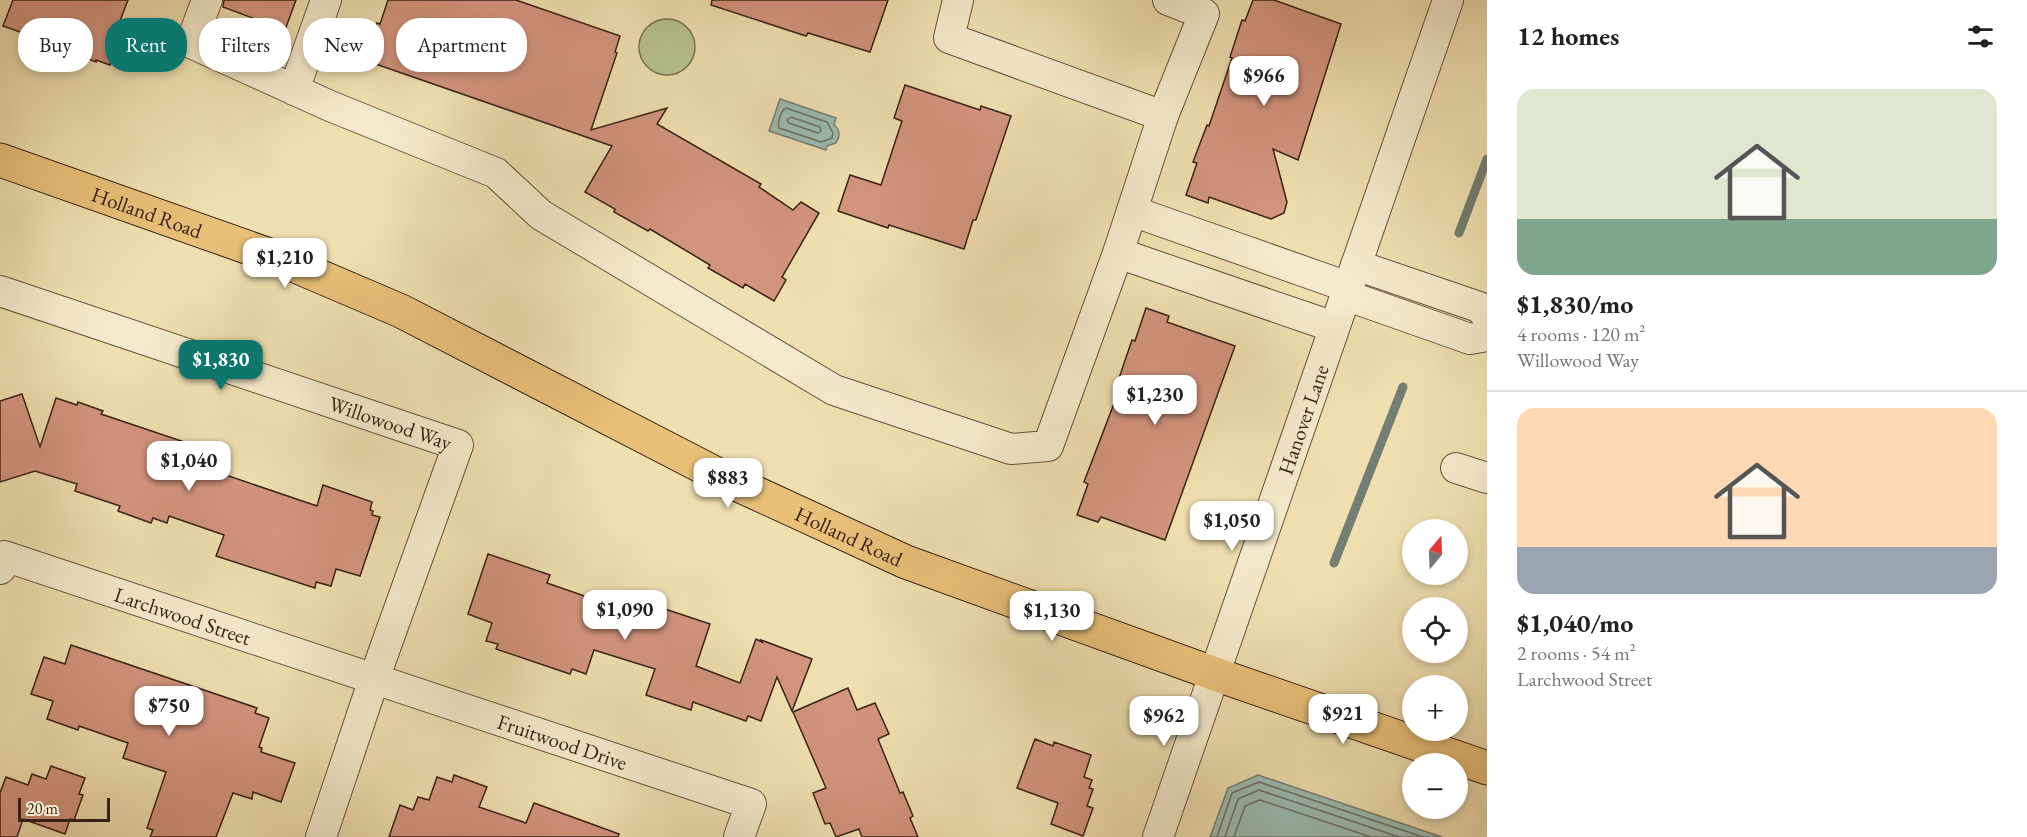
<!DOCTYPE html>
<meta charset="utf-8">
<style>
:root{--surface:#fff;--page:#f6f6f6;--text:#202124;--muted:#757577;--line:#e0e0e0;--accent:#0f766e}
body{margin:0;font-family:"EB Garamond",serif;background:var(--page);color:var(--text);height:100vh;display:flex;flex-direction:column;font-size:22px;white-space:nowrap}
*{box-sizing:border-box;margin:0}
p{font-size:20px;color:var(--muted)}
.icon{flex:none;width:33px;height:33px;fill:none;stroke:currentColor;stroke-width:2;stroke-linecap:round;stroke-linejoin:round}
.map{position:relative;flex:1;overflow:hidden}
.drawer{display:flex;flex-direction:column;background:var(--surface);width:540px}
.drawer>*{flex:none}
.top-card{position:absolute;left:18px;top:18px;width:570px;height:54px;display:flex;gap:12px}
.needle{width:39px;rotate:19deg}
.tools{position:absolute;left:1402px;top:519px;display:grid;gap:12px}
.tools a{display:grid;place-items:center;width:66px;height:66px;border-radius:50%;background:var(--surface);box-shadow:0 3px 9px #0003;font-size:30px}
.scale{position:absolute;left:18px;bottom:15px;width:92px;box-sizing:border-box;padding-left:6px;border:3px solid #382217;border-top:0;font-size:16px;line-height:21px;white-space:nowrap;color:#382217;-webkit-text-stroke:4px #f5ebcc;paint-order:stroke}
.price{position:absolute;translate:-50% -51px;padding:0 14px;border-radius:12px;background:#fff;color:#222;font-size:20px;line-height:39px;filter:drop-shadow(0 2px 3px #0008)}
.price::after{content:'';position:absolute;left:50%;top:36px;width:18px;height:14px;margin-left:-9px;background:inherit;clip-path:polygon(0 0,100% 0,50% 100%)}
.price.on{background:var(--accent);color:#fff}
ul{padding:0;list-style:none}
li{display:grid;align-content:center;gap:12px;height:318px;padding:0 30px}
li+li{border-top:2px solid var(--line)}
li span{display:grid;place-items:center;height:186px;border-radius:18px;color:#555}
li>.icon{margin-inline-start:auto}
span .icon{width:108px;height:108px;fill:#fffc;stroke-width:1}
li b{font-size:26px}
h2{display:flex;justify-content:space-between;align-items:center;height:72px;padding:0 30px;font-size:26px}
.pill{padding:0 21px;border-radius:24px;background:var(--surface);box-shadow:0 3px 9px #0003;font-size:21px;line-height:54px}
.pill.on{background:var(--accent);color:#fff}
main{display:flex;flex:1;min-height:0}
.map>svg:first-child{display:block}
.green{fill:#b7c38d;stroke:#787252;stroke-width:1.5}
.water{fill:#9bbcb2;stroke:#737e74;stroke-width:1.5}
.lines{fill:none;stroke-linecap:round;stroke-linejoin:round}
.shore{stroke:#6a6f64;stroke-width:1.5}
.stream{stroke:#737e74;stroke-width:9}
.building{fill:#d3947e;stroke:#382217;stroke-width:1.5}
.minor-casing{stroke:#66523d;stroke-width:32}
.major-casing{stroke:#382217;stroke-width:35}
.minor{stroke:#f5ebcc;stroke-width:30}
.major{stroke:#e8c078;stroke-width:33}
.labels{text-anchor:middle;dominant-baseline:central;stroke-width:4.5;stroke-linejoin:round;paint-order:stroke}
.street-label{font-size:21px;fill:#382217;stroke:#f5ebcc}
</style>
<main>
<div class="map">
<svg width="1487" height="837" viewBox="0 0 1487 837">
<rect width="100%" height="100%" fill="#f0e0b0"/>
<filter id="stains"><feTurbulence type="fractalNoise" baseFrequency=".00333" numOctaves="4"/><feColorMatrix values="0 0 0 0 .2 0 0 0 0 .09 0 0 0 0 .02 0 0 0 .5 -.17"/></filter>
<radialGradient id="worn" r=".72"><stop offset=".6" stop-color="#630" stop-opacity="0"/><stop offset="1" stop-color="#630" stop-opacity=".3"/></radialGradient>
<circle class="green" cx="667" cy="47" r="28"/>
<g class="water">
<path d="M780 99 836 118 834 125C841 130 840 136 836 143L827 146 826 150 769 131Z"/>
<path d="M1258 775 1442 837H1210L1228 788Z"/>
</g>
<g class="lines">
<g class="shore">
<path d="M786 108 827 122 833 133 832 138 821 142 779 128C777 123 781 110 786 108Z"/>
<path d="M791 117 820 127 821 131 818 133 789 123 787 120Z"/>
<path d="M1217 837 1232 793 1259 782 1423 837"/>
<path d="M1225 837 1238 799 1259 790 1399 837"/>
<path d="M1234 837 1245 806 1260 800 1371 837"/>
</g>
<g class="stream">
<path d="M1459 233 1487 159"/>
<path d="M1334 563 1403 387"/>
</g>
</g>
<g class="building">
<path d="M13 0H128L120 21 125 23 110 65 96 60V62L47 44 46 46 25 38 26 34 3 26Z"/>
<path d="M224 0H296L285 30 223 7Z"/>
<path d="M388 0H516L620 36 615 52 617 53 591 130 667 108 657 124 761 184 759 187 793 210 801 202 819 213 782 277 786 280 774 301 745 284 743 288 708 268 710 265 650 229 648 231 614 212 615 209 585 192 612 146 367 61 372 47 369 46 377 23 380 24Z"/>
<path d="M712 0H888L870 52 808 33 806 36 711 5Z"/>
<path d="M1253 0H1274L1341 24 1298 160 1273 149 1287 202 1284 213 1271 219 1209 197 1208 203 1186 195 1197 163 1193 162 1207 125 1209 126 1232 58 1230 57 1242 20 1245 21Z"/>
<path d="M905 85 980 110 981 106 1011 116 976 220H973L964 249 889 225 888 228 838 211 850 175 881 185 902 121 894 118Z"/>
<path d="M1146 308 1169 316 1167 322 1235 346 1165 540 1101 517 1098 522 1077 515 1088 484 1084 482 1123 380 1119 378 1132 340 1135 341Z"/>
<path d="M22 394 40 447 56 398 77 405 78 402 103 411 101 414 217 453 211 470 317 506 323 485 372 502 370 510 373 511 372 515 380 517 360 576 336 569 331 586 316 582 315 588 216 556 224 535 169 516 167 523 153 518 151 523 118 511 120 506 75 491 77 484 35 471 0 482V401Z"/>
<path d="M488 554 550 575 547 583 593 599 594 595 610 601 611 598 657 614 659 607 710 624 696 666 740 683 756 639 762 642 761 640 812 659 792 711 777 677 761 721 748 716 746 721 693 702 691 710 646 695 655 669 594 650 586 674 572 669 570 674 496 649 498 644 486 641 492 623 468 614Z"/>
<path d="M71 645 257 708 255 713 269 718 259 747 262 748 261 752 295 763 281 802 253 792 252 799 233 793 216 837H150L153 830 147 828 166 772 123 758 128 743 79 726 78 730 47 719 53 701 31 694 44 657 65 664Z"/>
<path d="M848 688 857 710 875 703 889 734 878 739 900 793 903 792 913 816 910 818 918 837H862L859 829 836 837 830 823 825 824 813 793 826 788 793 712Z"/>
<path d="M1035 739 1053 746 1054 742 1091 755 1084 777 1092 780 1089 788 1093 789 1087 806 1093 808 1083 836 1051 824 1058 803 1017 788Z"/>
<path d="M51 766 85 778 79 794 83 795 74 820 70 819 65 834 23 819 17 837H0V793L6 777 28 785 32 774 46 779Z"/>
<path d="M454 775 487 787 479 807 526 823 534 803 619 834 618 837H389L400 805 413 810 418 797 429 800 437 777 452 782Z"/>
</g>
<g class="lines">
<defs>
<g id="minor">
<path d="M207 0 191 43 330 106 496 173 541 215 834 390 1011 449 1048 446 1118 253 1163 116"/>
<path d="M958 0 949 38 1163 116 1204 14 1168 0"/>
<path d="M294 90 326 0"/>
<path d="M1132 211 1348 287"/>
<path d="M1118 253 1334 327"/>
<path d="M1356 265 1479 307 1487 316"/>
<path id="s1" d="M0 291 458 445 374 679 321 837"/>
<path d="M1345 295 1470 339 1487 336"/>
<path d="M1456 468 1487 478"/>
<path id="s2" d="M0 569 4 556 751 804 739 837"/>
<path id="s3" d="M1158 837 1448 0"/>
</g>
<g id="major">
<path id="s4" d="M0 160 272 256 401 311 734 483 906 562 1215 674 1487 768"/>
</g>
</defs>
<use href="#minor" class="minor-casing"/>
<use href="#major" class="major-casing"/>
<use href="#minor" class="minor"/>
<use href="#major" class="major"/>
</g>
<g class="labels">
<g class="street-label">
<text stroke="none"><textPath href="#s4" startOffset="156">Holland Road</textPath></text>
<text stroke="none"><textPath href="#s3" startOffset="442">Hanover Lane</textPath></text>
<text stroke="none"><textPath href="#s1" startOffset="412">Willowood Way</textPath></text>
<text stroke="none"><textPath href="#s4" startOffset="930">Holland Road</textPath></text>
<text stroke="none"><textPath href="#s2" startOffset="202">Larchwood Street</textPath></text>
<text stroke="none"><textPath href="#s2" startOffset="602">Fruitwood Drive</textPath></text>
</g>
</g>
<rect width="100%" height="100%" filter="url(#stains)"/>
<rect width="100%" height="100%" fill="url(#worn)"/>
</svg>
<div class="tools">
<a><svg class="needle" viewBox="-14 -14 28 28"><path d="M0-13l5 13h-10z" fill="#e53935"/><path d="M0 13l5-13h-10z" fill="#757577"/></svg></a>
<a><svg class="icon" aria-label="locate" viewBox="0 0 24 24"><circle cx="12" cy="12" r="6"/><path d="M12 2v4M12 18v4M2 12h4M18 12h4"/></svg></a>
<a>+</a>
<a>−</a>
</div>
<div class="scale">20 m</div>
<b class="price" style="left:1264px;top:107px">$966</b>
<b class="price" style="left:285px;top:289px">$1,210</b>
<b class="price on" style="left:221px;top:391px">$1,830</b>
<b class="price" style="left:1155px;top:426px">$1,230</b>
<b class="price" style="left:189px;top:492px">$1,040</b>
<b class="price" style="left:728px;top:509px">$883</b>
<b class="price" style="left:1232px;top:552px">$1,050</b>
<b class="price" style="left:625px;top:641px">$1,090</b>
<b class="price" style="left:1052px;top:642px">$1,130</b>
<b class="price" style="left:169px;top:737px">$750</b>
<b class="price" style="left:1343px;top:745px">$921</b>
<b class="price" style="left:1164px;top:747px">$962</b>
<div class="top-card">
<a class="pill">Buy</a>
<a class="pill on">Rent</a>
<a class="pill">Filters</a>
<a class="pill">New</a>
<a class="pill">Apartment</a>
</div>
</div>
<section class="drawer">
<h2>12 homes<svg class="icon" aria-label="filters" viewBox="0 0 24 24"><path d="M4 7h16M4 17h16"/><circle cx="9" cy="7" r="2"/><circle cx="15" cy="17" r="2"/></svg></h2>
<ul>
<li><span style="background:linear-gradient(#dfe7d0 70%,#7fa58c 0)"><svg class="icon" aria-label="home" viewBox="0 0 24 24"><path d="M3 11l9-7 9 7M6 9v11h12V9"/></svg></span><div><b>$1,830/mo</b><p>4 rooms · 120 m²</p><p>Willowood Way</p></div></li>
<li><span style="background:linear-gradient(#ffd9b3 75%,#9aa5b1 0)"><svg class="icon" aria-label="home" viewBox="0 0 24 24"><path d="M3 11l9-7 9 7M6 9v11h12V9"/></svg></span><div><b>$1,040/mo</b><p>2 rooms · 54 m²</p><p>Larchwood Street</p></div></li>
</ul>
</section>
</main>
